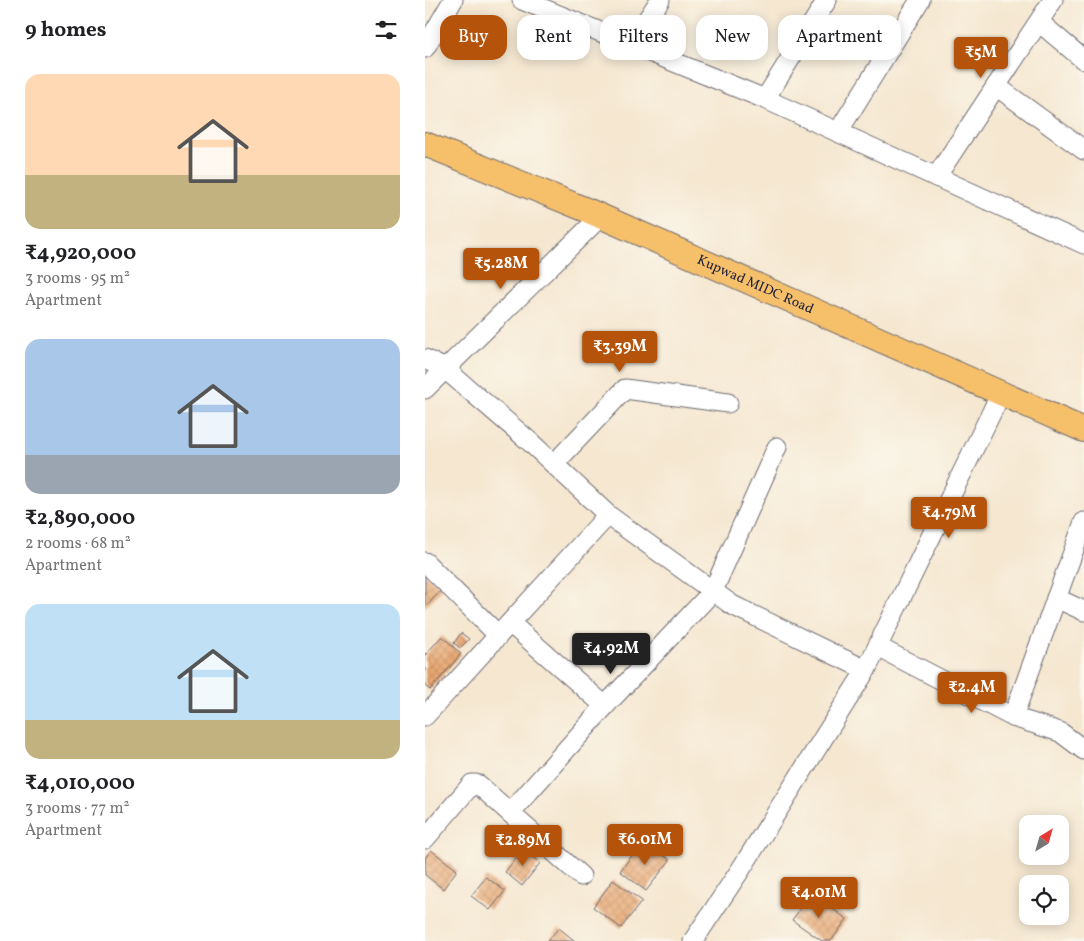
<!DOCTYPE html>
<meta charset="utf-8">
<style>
:root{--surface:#fff;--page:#f6f6f6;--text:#202124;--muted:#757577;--accent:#b45309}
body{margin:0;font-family:Vollkorn,serif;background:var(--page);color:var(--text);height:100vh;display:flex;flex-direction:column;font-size:19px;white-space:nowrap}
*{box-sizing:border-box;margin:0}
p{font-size:16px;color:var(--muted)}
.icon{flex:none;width:28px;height:28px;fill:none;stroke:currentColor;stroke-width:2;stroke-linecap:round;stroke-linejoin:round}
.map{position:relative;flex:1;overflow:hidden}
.side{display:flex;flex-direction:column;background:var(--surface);width:425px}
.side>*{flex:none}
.banner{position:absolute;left:15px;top:15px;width:475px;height:45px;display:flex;gap:10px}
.needle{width:32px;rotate:37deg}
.tools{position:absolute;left:594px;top:815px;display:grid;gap:10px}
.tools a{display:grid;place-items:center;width:50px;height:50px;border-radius:10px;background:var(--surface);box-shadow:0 2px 12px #0003;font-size:25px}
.price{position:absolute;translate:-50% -42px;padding:0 11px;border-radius:5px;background:var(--accent);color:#fff;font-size:16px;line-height:32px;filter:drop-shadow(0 1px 2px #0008)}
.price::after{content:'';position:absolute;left:50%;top:30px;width:15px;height:11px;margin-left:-8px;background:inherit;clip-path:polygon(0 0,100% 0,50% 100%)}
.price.active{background:#222;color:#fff}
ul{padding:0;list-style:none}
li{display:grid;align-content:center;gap:10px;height:265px;padding:0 25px}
li span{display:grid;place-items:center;height:155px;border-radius:15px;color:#555}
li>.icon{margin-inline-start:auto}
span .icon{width:90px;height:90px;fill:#fffc;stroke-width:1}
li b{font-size:21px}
h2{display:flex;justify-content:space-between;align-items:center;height:60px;padding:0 25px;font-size:21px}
.pill{padding:0 18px;border-radius:15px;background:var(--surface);box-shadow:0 2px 12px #0003;font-size:18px;line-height:45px}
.pill.active{background:var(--accent);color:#fff}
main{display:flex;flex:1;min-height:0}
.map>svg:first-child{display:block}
.building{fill:url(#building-cross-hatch)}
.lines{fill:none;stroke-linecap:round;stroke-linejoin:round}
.minor-casing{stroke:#6c676f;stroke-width:21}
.major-casing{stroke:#6c676f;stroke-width:26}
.minor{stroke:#fff;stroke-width:19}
.major{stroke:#f6c06b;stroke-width:24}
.labels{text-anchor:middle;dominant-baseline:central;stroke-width:4;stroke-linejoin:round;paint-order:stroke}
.street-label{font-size:14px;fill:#22223b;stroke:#fbf7ec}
</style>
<main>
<section class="side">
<h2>9 homes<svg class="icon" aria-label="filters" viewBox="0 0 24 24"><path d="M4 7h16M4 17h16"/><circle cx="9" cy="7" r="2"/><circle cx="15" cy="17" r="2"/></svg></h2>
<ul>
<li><span style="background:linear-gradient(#ffd9b3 65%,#c2b280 0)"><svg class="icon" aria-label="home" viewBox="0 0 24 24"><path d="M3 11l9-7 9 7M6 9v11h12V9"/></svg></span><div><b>₹4,920,000</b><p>3 rooms · 95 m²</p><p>Apartment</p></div></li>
<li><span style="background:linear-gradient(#a9c7e8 75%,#9aa5b1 0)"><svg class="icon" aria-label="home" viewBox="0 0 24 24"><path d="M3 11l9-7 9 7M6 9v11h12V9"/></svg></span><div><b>₹2,890,000</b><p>2 rooms · 68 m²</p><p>Apartment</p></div></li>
<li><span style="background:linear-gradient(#bfe0f5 75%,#c2b280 0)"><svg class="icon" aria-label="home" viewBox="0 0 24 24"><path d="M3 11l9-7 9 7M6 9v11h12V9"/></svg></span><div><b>₹4,010,000</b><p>3 rooms · 77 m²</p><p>Apartment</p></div></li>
</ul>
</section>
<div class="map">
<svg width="659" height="941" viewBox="0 0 659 941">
<defs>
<pattern id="building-cross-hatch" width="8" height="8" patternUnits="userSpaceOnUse" patternTransform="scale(1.25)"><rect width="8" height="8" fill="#e8a771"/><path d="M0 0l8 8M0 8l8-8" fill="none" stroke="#c78f63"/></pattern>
</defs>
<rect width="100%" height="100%" fill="#fbf7ec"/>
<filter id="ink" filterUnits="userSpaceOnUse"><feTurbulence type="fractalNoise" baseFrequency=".02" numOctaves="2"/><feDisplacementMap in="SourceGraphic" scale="10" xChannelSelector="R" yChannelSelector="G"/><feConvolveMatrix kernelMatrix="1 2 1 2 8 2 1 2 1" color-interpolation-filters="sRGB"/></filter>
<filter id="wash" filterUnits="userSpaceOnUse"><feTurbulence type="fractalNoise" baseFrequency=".0096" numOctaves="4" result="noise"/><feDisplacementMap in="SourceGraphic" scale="20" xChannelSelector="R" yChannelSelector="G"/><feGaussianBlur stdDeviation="1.12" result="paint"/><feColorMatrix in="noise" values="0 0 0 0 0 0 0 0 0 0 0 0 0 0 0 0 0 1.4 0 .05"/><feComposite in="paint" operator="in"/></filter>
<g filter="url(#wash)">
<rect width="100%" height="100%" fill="#f5e7d0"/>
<g id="blocks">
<g class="building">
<path d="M0 574 17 589 0 608Z"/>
<path d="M36 633 44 639 35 648 29 643Z"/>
<path d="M17 636 36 654 5 690 0 686V653L1 654Z"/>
<path d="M219 840 245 860 221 891 195 871Z"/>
<path d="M98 849 115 863 97 886 80 872Z"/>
<path d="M6 850 32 870 18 889 0 875V858Z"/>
<path d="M61 877 80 891 65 910 46 896Z"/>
<path d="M188 880 217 901 196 928 168 907Z"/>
<path d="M386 894 422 919 406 941H397L367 920Z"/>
<path d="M134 928 150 941H122Z"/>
</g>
</g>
</g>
<g filter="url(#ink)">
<use href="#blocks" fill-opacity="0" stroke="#6c676f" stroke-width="1"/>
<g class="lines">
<defs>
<g id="minor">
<path d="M97 0 340 99 659 244"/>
<path d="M614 22 659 60"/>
<path d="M206 44 235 0"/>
<path d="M0 48 28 0"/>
<path d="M571 86 659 150"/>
<path d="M340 99 402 0"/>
<path d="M413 132 495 0"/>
<path d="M511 177 628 0"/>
<path d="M0 359 20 369 104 441 183 515 307 605 441 670 316 869 268 941"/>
<path d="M0 389 176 216"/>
<path d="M129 464 200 389 303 403"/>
<path d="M0 562 73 635"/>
<path d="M631 598 659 611"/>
<path d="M85 623 180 706"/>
<path d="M453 647 588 717 635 732 659 750"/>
<path d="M441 670 576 393"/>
<path d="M0 716 183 515"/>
<path d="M588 717 659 522"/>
<path d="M85 813 156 876"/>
<path d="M0 839 47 784H50L54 785 85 813 180 706 288 591 352 447"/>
</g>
<g id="major">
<path id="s1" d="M0 144 164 211 659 430"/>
</g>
</defs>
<use href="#minor" class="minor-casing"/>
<use href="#major" class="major-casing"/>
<use href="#minor" class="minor"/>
<use href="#major" class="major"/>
</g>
</g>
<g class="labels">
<g class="street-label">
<text stroke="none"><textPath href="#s1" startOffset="359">Kupwad MIDC Road</textPath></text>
</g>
</g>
</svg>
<div class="tools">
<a><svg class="needle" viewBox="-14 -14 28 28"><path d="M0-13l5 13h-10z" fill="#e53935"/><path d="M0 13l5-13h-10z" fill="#757577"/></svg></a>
<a><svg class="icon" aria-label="locate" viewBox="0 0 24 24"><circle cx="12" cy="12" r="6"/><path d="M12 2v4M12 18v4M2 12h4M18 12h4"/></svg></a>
</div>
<b class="price" style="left:556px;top:79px">₹5M</b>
<b class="price" style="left:76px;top:290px">₹5.28M</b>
<b class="price" style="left:195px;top:373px">₹3.39M</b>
<b class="price" style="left:524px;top:539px">₹4.79M</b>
<b class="price active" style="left:186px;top:675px">₹4.92M</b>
<b class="price" style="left:547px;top:714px">₹2.4M</b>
<b class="price" style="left:220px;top:866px">₹6.01M</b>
<b class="price" style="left:98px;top:867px">₹2.89M</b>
<b class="price" style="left:394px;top:919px">₹4.01M</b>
<div class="banner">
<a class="pill active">Buy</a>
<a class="pill">Rent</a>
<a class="pill">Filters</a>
<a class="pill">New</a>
<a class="pill">Apartment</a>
</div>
</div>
</main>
